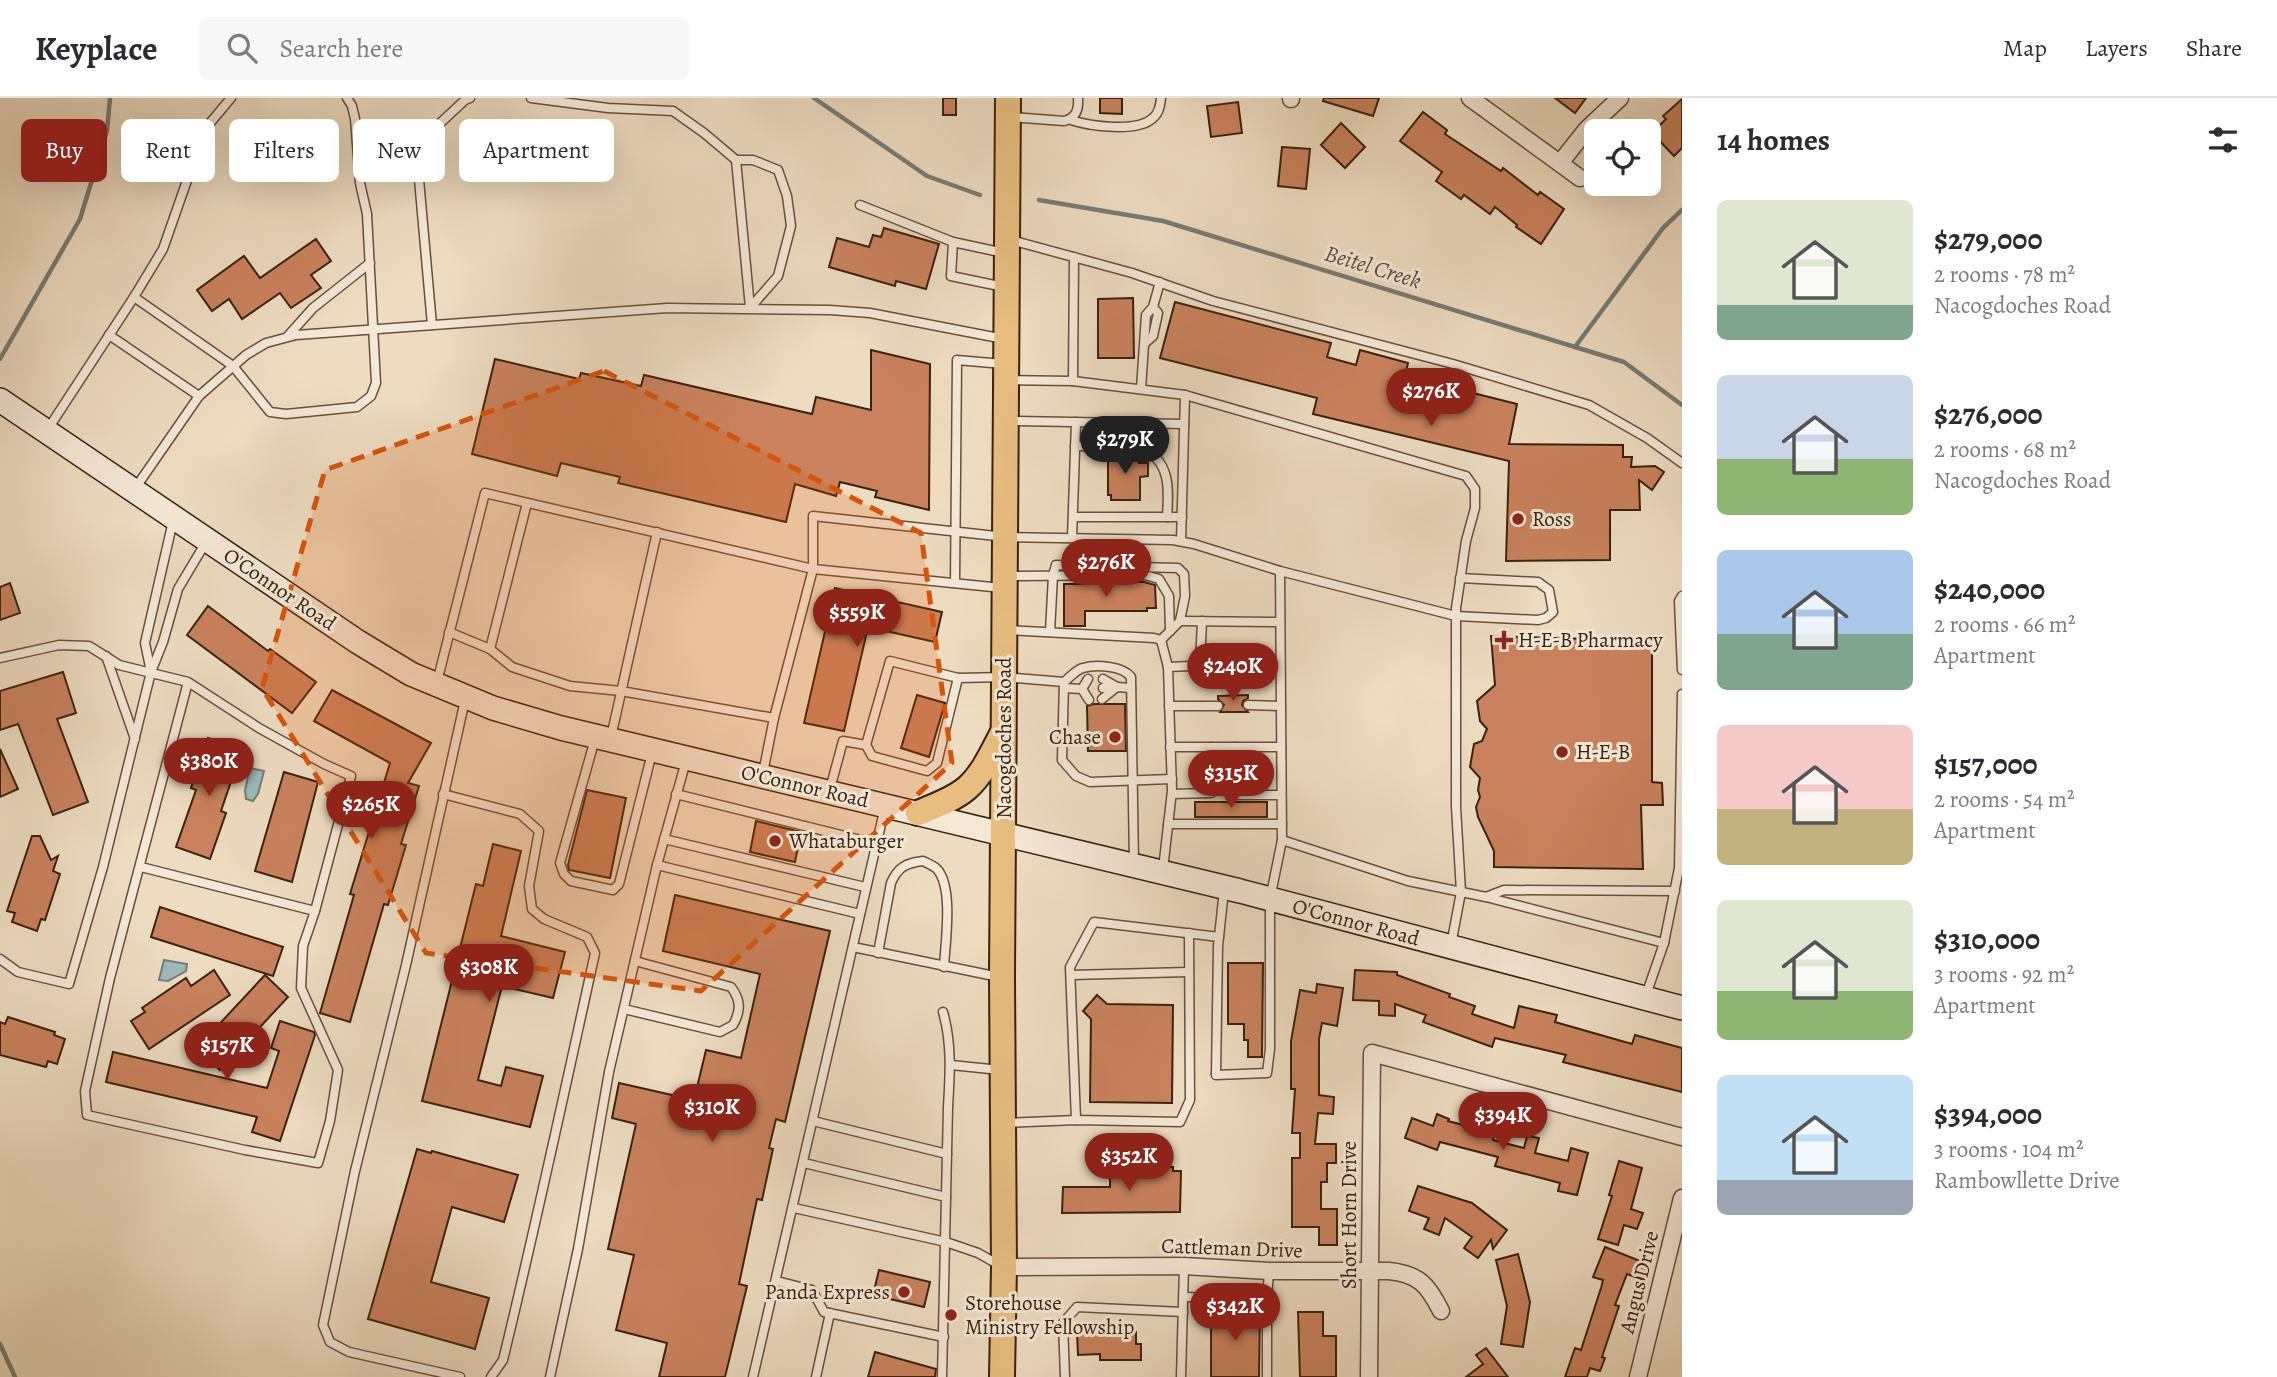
<!DOCTYPE html>
<meta charset="utf-8">
<style>
:root{--surface:#fff;--page:#f7f7f7;--text:#2b2b33;--muted:#7c7c81;--line:#e1e1e2;--accent:#8f2418}
body{margin:0;font-family:Alegreya,serif;background:var(--page);color:var(--text);height:100vh;display:flex;flex-direction:column;font-size:26px;white-space:nowrap}
*{box-sizing:border-box;margin:0}
p{font-size:23px;color:var(--muted)}
.icon{flex:none;width:38px;height:38px;fill:none;stroke:currentColor;stroke-width:2;stroke-linecap:round;stroke-linejoin:round}
.map{position:relative;flex:1;overflow:hidden}
.details{display:flex;flex-direction:column;background:var(--surface);width:595px}
.details>*{flex:none}
.top-card{position:absolute;left:21px;top:21px;width:665px;height:63px;display:flex;gap:14px}
.fabs{position:absolute;left:1584px;top:21px;display:grid;gap:14px}
.fabs a{display:grid;place-items:center;width:77px;height:77px;border-radius:10px;background:var(--surface);box-shadow:0 7px 28px #0002;font-size:35px}
.price{position:absolute;translate:-50% -60px;padding:0 16px;border-radius:24px;background:var(--accent);color:#fff;font-size:23px;line-height:46px;filter:drop-shadow(0 2px 4px #0008)}
.price::after{content:'';position:absolute;left:50%;top:42px;width:21px;height:16px;margin-left:-10px;background:inherit;clip-path:polygon(0 0,100% 0,50% 100%)}
.price.on{background:#222;color:#fff}
ul{padding:0;list-style:none}
li{display:flex;align-items:center;gap:21px;height:175px;padding:0 35px}
li span{display:grid;place-items:center;flex:none;width:196px;height:140px;border-radius:10px;color:#555}
li>.icon{margin-inline-start:auto}
span .icon{width:84px;height:84px;fill:#fffc;stroke-width:1}
li b{font-size:30px}
h2{display:flex;justify-content:space-between;align-items:center;height:84px;padding:0 35px;font-size:30px}
.pill{padding:0 24px;border-radius:10px;background:var(--surface);box-shadow:0 7px 28px #0002;font-size:24px;line-height:63px}
.pill.on{background:var(--accent);color:#fff}
header{display:flex;align-items:center;gap:42px;box-sizing:border-box;height:98px;padding:0 35px;background:var(--surface);border-bottom:2px solid var(--line)}
header strong{font-size:33px}
nav{display:flex;gap:38px;margin-inline-start:auto;font-size:24px}
.search{width:490px;height:63px;background:var(--page);display:flex;align-items:center;gap:18px;box-sizing:border-box;padding:0 24px;border-radius:10px;color:var(--muted);font-size:26px}
main{display:flex;flex:1;min-height:0}
.map>svg:first-child{display:block}
.water{fill:#9cbabb;stroke:#757d77;stroke-width:2}
.lines{fill:none;stroke-linecap:round;stroke-linejoin:round}
.stream{stroke:#757d77;stroke-width:4.5}
.building{fill:#c9825d;stroke:#3a2210;stroke-width:2}
.service-casing{stroke:#67503c;stroke-width:11}
.minor-casing{stroke:#67503c;stroke-width:19}
.secondary-casing{stroke:#3a2210;stroke-width:26}
.primary-casing{stroke:#3a2210;stroke-width:28}
.service{stroke:#f4e8d7;stroke-width:8}
.minor{stroke:#f4e8d7;stroke-width:16}
.secondary{stroke:#f4e8d7;stroke-width:23}
.primary{stroke:#e7be80;stroke-width:24}
.marked{fill:#d7540c;fill-opacity:0.2;stroke:#d7540c;stroke-width:5;stroke-dasharray:14 9;stroke-linejoin:round}
.poi-dot{fill:#8f2418;stroke:#f4e8d7;stroke-width:2.5}
.labels{text-anchor:middle;dominant-baseline:central;stroke-width:6;stroke-linejoin:round;paint-order:stroke}
.poi-label{font-size:21px;fill:#3a2210;stroke:#f4e8d7;text-anchor:start}
.street-label{font-size:21px;fill:#3a2210;stroke:#f4e8d7}
.water-label{font-size:23px;font-style:italic;fill:#575043;stroke:#f4e8d7}
</style>
<header>
<strong>Keyplace</strong>
<div class="search"><svg class="icon" aria-label="search" viewBox="0 0 24 24"><circle cx="10" cy="10" r="6"/><path d="M15 15l6 6"/></svg>Search here</div>
<nav><a>Map</a><a>Layers</a><a>Share</a></nav>
</header>
<main>
<div class="map">
<svg width="1682" height="1279" viewBox="0 0 1682 1279">
<rect width="100%" height="100%" fill="#eedcc1"/>
<filter id="stains"><feTurbulence type="fractalNoise" baseFrequency=".00286" numOctaves="4"/><feColorMatrix values="0 0 0 0 .2 0 0 0 0 .09 0 0 0 0 .02 0 0 0 .5 -.17"/></filter>
<radialGradient id="worn" r=".72"><stop offset=".6" stop-color="#630" stop-opacity="0"/><stop offset="1" stop-color="#630" stop-opacity=".3"/></radialGradient>
<g class="water">
<path d="M250 670 264 673 258 696 253 703 246 701 245 692Z"/>
<path d="M164 862 187 866 186 873 168 883 159 882Z"/>
</g>
<g class="lines">
<g class="stream">
<path d="M814 0 927 78 980 97"/>
<path d="M1039 102 1163 123 1624 264 1682 307"/>
<path d="M1575 249 1663 130 1682 112"/>
<path d="M0 261 80 121 107 33 110 0"/>
<path d="M0 1246 15 1279"/>
</g>
</g>
<g class="building">
<rect x="943" y="0" width="13" height="17"/>
<path d="M1100 0H1122V16L1100 15Z"/>
<path d="M1324 0H1379L1373 18 1323 3Z"/>
<path d="M1555 0H1586L1575 15Z"/>
<path d="M1682 1V50L1674 58 1652 35 1666 21 1663 18Z"/>
<path d="M1238 4 1242 35 1211 39 1207 8Z"/>
<path d="M1423 14 1447 32 1445 36 1501 73 1503 70 1538 97 1540 94 1564 111 1541 146 1516 129 1517 127 1495 109 1490 116 1464 97 1461 101 1436 83 1442 74 1400 43Z"/>
<path d="M1341 25 1365 49 1345 70 1321 47Z"/>
<path d="M1282 49 1310 51 1306 91 1278 88Z"/>
<path d="M884 130 939 146 926 191 896 183 895 188 829 169 837 140 869 149 873 137 881 139Z"/>
<path d="M316 141 331 163 311 177 321 190 291 210 280 195 242 221 229 201 212 213 197 192 244 158 260 180Z"/>
<path d="M1133 200 1134 260H1098V201Z"/>
<path d="M1175 204 1331 245 1327 259 1356 267 1360 252 1408 265 1405 278 1517 306 1509 346 1623 347V359H1632L1631 369 1655 368 1664 374 1652 392 1639 382 1640 412H1610V462L1506 463 1509 363 1313 316 1317 300 1160 260Z"/>
<path d="M871 252 930 266 929 412 875 399 877 393 840 384 836 398 795 386 786 424 618 385 620 379 561 365 557 378 472 356 495 261 579 281 581 275 641 288 644 277 812 316 816 299 871 312Z"/>
<path d="M1111 355 1138 356 1139 365H1148V378L1140 379V402H1111V397H1108V357H1111Z"/>
<path d="M1096 484H1144L1155 487 1156 510H1147V513H1085V528H1064V486H1097Z"/>
<path d="M10 485 20 515 0 522V489Z"/>
<path d="M835 490 942 514 935 544 868 529 844 633 804 625Z"/>
<path d="M208 508 268 553 270 551 316 584 292 615 187 537Z"/>
<path d="M1491 538 1652 543V684L1662 685 1663 707H1641L1643 771 1494 769V753L1478 719 1476 709 1480 699 1478 692 1480 680 1470 669 1474 646 1482 643 1487 631 1480 623 1477 603 1495 587Z"/>
<path d="M63 574 76 615 57 621 88 704 53 717 18 626 0 632V593Z"/>
<path d="M332 592 431 645 408 685 419 688 401 746 406 747 388 807 384 806 350 924 320 915 354 797 350 796 390 665 314 623Z"/>
<path d="M917 597 945 605 929 659 901 650Z"/>
<path d="M1248 597V600L1243 603 1242 607 1248 614H1220L1224 607 1218 601V598Z"/>
<path d="M1094 606H1125L1126 653H1088L1087 608Z"/>
<path d="M208 640 242 651 221 713 226 715 210 761 176 749 196 692 191 690Z"/>
<path d="M0 651 18 691 0 699Z"/>
<path d="M284 674 318 684 292 784 255 773Z"/>
<path d="M587 692 626 700 610 780 569 772 568 767Z"/>
<rect x="1195" y="704" width="72" height="15"/>
<path d="M756 723 801 734 795 764 750 754Z"/>
<path d="M32 738H40L51 762 58 758 53 773 60 776 45 822 41 821 37 833 12 824 15 815 7 813Z"/>
<path d="M493 746 521 753 501 838 565 854 553 900 502 888 478 982 501 988 506 969 543 978 530 1029 422 1003 476 786 483 788Z"/>
<path d="M675 797 830 833 785 1024 776 1021 769 1050 773 1051 762 1102 757 1101 739 1186 747 1188 725 1279H659L667 1245 616 1232 634 1157 608 1151 636 1026 612 1020 619 985 694 1002 706 952 741 960 760 876 663 853Z"/>
<path d="M160 809 283 849 273 878 151 839Z"/>
<path d="M1228 865H1263L1262 959H1248V942H1244V926H1228Z"/>
<path d="M214 872 230 897 149 951 131 923 145 914 142 910 186 880 191 888Z"/>
<path d="M1355 872 1397 874V877L1450 896 1449 899 1475 908 1472 916 1514 930 1519 908 1557 917 1555 924 1632 946 1635 937 1682 950V994L1563 964 1566 957 1495 940 1492 949 1423 924 1426 917 1395 906V918L1379 917V903L1353 902Z"/>
<path d="M265 877 288 899 220 972 197 950Z"/>
<path d="M1317 886 1343 890 1337 928 1322 925 1319 941V997L1334 999 1333 1016 1318 1015 1315 1046H1336V1065H1327V1084H1321V1111H1337V1147H1319V1129H1292V1060H1300V1035H1292L1295 991H1291V943L1300 892 1316 895Z"/>
<path d="M1097 897 1107 906 1173 907 1172 1005 1090 1004 1091 921 1083 913Z"/>
<path d="M8 919 55 934 54 937 65 941 57 966 48 963 46 969 0 957V924L5 926Z"/>
<path d="M280 923 314 934 315 937 280 1043 252 1034 257 1019 106 984 113 954 267 990 279 953 271 950Z"/>
<path d="M1437 1016 1449 1021 1448 1023 1494 1035 1493 1042 1524 1050 1527 1038 1539 1040 1535 1055 1568 1063 1571 1050 1588 1055 1577 1097 1558 1093 1560 1085 1495 1068 1498 1059 1440 1044 1437 1052 1405 1040 1412 1020 1433 1028Z"/>
<path d="M417 1051 431 1055 432 1053 518 1077 504 1124 452 1109 431 1184 489 1200 475 1251 368 1221Z"/>
<path d="M1619 1063 1642 1070 1631 1111 1643 1115 1637 1131 1624 1127 1618 1147 1598 1141 1612 1098 1609 1097Z"/>
<path d="M1136 1069H1173V1073H1181L1180 1114 1062 1115 1063 1089H1110V1071H1136Z"/>
<path d="M1418 1088 1472 1105 1507 1132 1493 1151 1491 1142 1478 1160 1464 1150 1472 1139 1445 1120 1439 1137 1424 1131 1429 1120 1409 1113Z"/>
<path d="M1605 1149 1650 1167 1644 1182 1627 1176 1615 1207 1619 1208 1602 1259 1605 1260 1600 1273 1590 1270 1587 1279H1565L1575 1250 1581 1252 1601 1190 1603 1182 1593 1179Z"/>
<path d="M1518 1156 1530 1204 1523 1249 1501 1246 1507 1208 1496 1162Z"/>
<path d="M879 1172 930 1184 924 1209 873 1197Z"/>
<path d="M1220 1211H1260L1259 1279H1211V1219Z"/>
<path d="M1298 1214H1323V1238H1336V1279H1300Z"/>
<path d="M1120 1231V1234H1136V1246H1141V1262H1100V1256L1078 1257 1077 1235Z"/>
<path d="M1486 1250 1508 1279H1466L1483 1266 1476 1257Z"/>
<path d="M875 1254 936 1271 935 1279H868Z"/>
</g>
<g class="lines">
<defs>
<g id="service">
<path d="M531 0 608 10 673 13 704 35 736 62H753L778 72 787 98 791 128 778 178 750 210"/>
<path d="M1011 19 1064 23C1076 20 1079 12 1078 0"/>
<path d="M1071 22C1089 28 1137 35 1153 20 1159 15 1160 8 1161 0"/>
<path d="M736 62 750 210"/>
<path d="M860 107 953 144"/>
<path d="M1011 142 1132 175 1213 203 1453 266 1589 307 1647 340 1682 365"/>
<path d="M1004 155 953 144 951 178 1004 189"/>
<path d="M134 199 163 151 205 31 231 0"/>
<path d="M432 227 417 59 437 28 465 2 470 0"/>
<path d="M109 237 199 298"/>
<path d="M287 239 313 210 370 165"/>
<path d="M1145 245 1153 238 1158 215 1153 209"/>
<path d="M1007 282 1073 283 1074 159"/>
<path d="M1073 283 1185 297"/>
<path d="M1141 291 1146 217 1153 209 1160 184"/>
<path d="M1009 323 1184 326"/>
<path d="M48 331 134 199 233 268 270 314 286 316 357 309 371 298 376 285 375 266 367 116 360 85 355 21 352 8 347 0"/>
<path d="M1075 348 1140 349C1171 362 1169 391 1167 419"/>
<path d="M134 392 199 298 246 257 266 245 296 237 667 210 830 212 870 215 1004 241"/>
<path d="M1073 419H1182"/>
<path d="M1072 440 1076 324"/>
<path d="M1181 443 1185 297 1466 378 1475 391V410L1466 443 1456 510V709L1461 794 1451 847"/>
<path d="M1280 473 1456 518 1538 522 1546 520 1553 514 1549 492 1538 484 1460 480"/>
<path d="M1008 478 1145 477 1159 481 1169 498 1170 533"/>
<path d="M955 485 957 262 1003 266"/>
<path d="M1682 498 1679 503 1682 572"/>
<path d="M1180 523 1280 524"/>
<path d="M1007 532 1154 540 1161 542"/>
<path d="M449 534 490 551 512 569 570 588 621 593 774 620"/>
<path d="M1050 534 1053 477 1056 467 1178 470 1184 476 1185 498 1180 523 1161 542"/>
<path d="M1161 542 1168 569 1172 693 1163 771"/>
<path d="M490 551 527 405"/>
<path d="M106 558 135 641"/>
<path d="M0 560 59 547 89 548 119 567 188 584 259 630 324 666 351 678 315 813 303 848 301 890 338 972 330 1023 318 1065 245 1052 87 1017 85 993 110 880 188 584"/>
<path d="M1200 567 1202 523"/>
<path d="M1168 569 1280 564"/>
<path d="M151 574 145 545 173 423"/>
<path d="M1103 581 1117 589"/>
<path d="M437 584 485 395 813 471 1002 490"/>
<path d="M1064 584C1069 580 1077 571 1083 570 1096 566 1123 568 1131 579L1134 766"/>
<path d="M1064 590 1082 591 1089 602"/>
<path d="M1103 590 1117 589"/>
<path d="M1082 591 1088 581"/>
<path d="M1102 601 1117 589 1131 590"/>
<path d="M1248 607 1280 608"/>
<path d="M1169 608H1218"/>
<path d="M611 639 657 434"/>
<path d="M595 641 560 765 564 776 571 783 613 792 619 786 652 655"/>
<path d="M866 647 872 658 927 673 937 665 958 580"/>
<path d="M1170 649H1281"/>
<path d="M1235 649 1234 697H1281"/>
<path d="M763 675 774 620 813 471V418L1005 439 1173 442 1194 446 1280 473 1282 742 1270 801V951L1267 975 1216 977 1218 848 1224 792"/>
<path d="M830 691 843 643 866 647 890 563 958 580 1004 579 1064 584 1062 662 1076 678 1090 684 1172 681"/>
<path d="M443 696 520 716 539 733 529 788 532 811 544 821 587 839 595 855C565 991 536 1127 503 1262L491 1279"/>
<path d="M676 696 877 746"/>
<path d="M1172 696 1211 695V649"/>
<path d="M1168 726H1282"/>
<path d="M664 741 865 789"/>
<path d="M1282 742 1408 783 1486 799 1664 845 1646 897"/>
<path d="M657 767 860 816"/>
<path d="M141 769 315 813"/>
<path d="M1486 799 1504 792 1675 793"/>
<path d="M1664 845 1679 770 1682 596"/>
<path d="M853 849 999 879"/>
<path d="M878 855 891 785C898 769 906 765 923 763 927 765 934 768 937 771 954 790 945 846 944 869"/>
<path d="M0 861 18 874 69 886 103 769 151 574 163 544 178 491 206 444"/>
<path d="M1071 877 1188 874"/>
<path d="M624 911 720 934 733 927C741 913 741 902 731 889L635 863"/>
<path d="M951 967 1000 972"/>
<path d="M1076 1022 1070 869 1094 824 1219 839"/>
<path d="M813 1023 947 1056"/>
<path d="M1006 1025 1076 1022 1180 1024 1190 1002 1189 835"/>
<path d="M804 1065 946 1099"/>
<path d="M794 1110 946 1144 978 1155 1001 1168"/>
<path d="M777 1183 812 1192 824 1214 944 1239"/>
<path d="M1184 1199 1267 1202V1279"/>
<path d="M1267 1202 1269 1173"/>
<path d="M460 1279 349 1254 330 1244 323 1227 355 1073 406 867 465 602"/>
<path d="M550 1279 578 1151 609 974 657 767 686 663"/>
<path d="M753 1279 885 709"/>
<path d="M816 1279 830 1215"/>
<path d="M942 1279 948 1009C950 977 952 945 943 914"/>
<path d="M1065 1279 1063 1225 1077 1209 1183 1214"/>
<path d="M1181 1279 1184 1168"/>
</g>
<g id="minor">
<path d="M1470 0 1580 80"/>
<path d="M1291 1V0"/>
<path d="M1560 65 1587 31 1620 0"/>
<path d="M1004 1169 1184 1168 1269 1173H1389C1419 1176 1428 1187 1441 1213"/>
<path d="M1369 1279 1372 955 1682 1039"/>
<path d="M1638 1279 1682 1100"/>
</g>
<path id="secondary" d="M0 302 358 544 411 576 493 610 561 630 1240 793 1682 910"/>
<g id="primary">
<path d="M918 715C934 708 953 702 967 690 983 676 993 653 1003 634"/>
<path d="M1002 1279 1004 1169 1002 880 1008 0"/>
</g>
</defs>
<use href="#service" class="service-casing"/>
<use href="#minor" class="minor-casing"/>
<use href="#secondary" class="secondary-casing"/>
<use href="#primary" class="primary-casing"/>
<use href="#service" class="service"/>
<use href="#minor" class="minor"/>
<use href="#secondary" class="secondary"/>
<use href="#primary" class="primary"/>
</g>
<path class="marked" d="M604 273 921 435 952 665 701 893 426 855 262 590 325 372Z"/>
<g class="poi-dot">
<circle cx="1518" cy="421" r="7"/>
<path d="M1500.5 531.5h7v7h7v7h-7v7h-7v-7h-7v-7h7z"/>
<circle cx="1115" cy="639" r="7"/>
<circle cx="1562" cy="654" r="7"/>
<circle cx="775" cy="743" r="7"/>
<circle cx="904" cy="1194" r="7"/>
<circle cx="951" cy="1217" r="7"/>
</g>
<g class="labels">
<g class="poi-label">
<text x="1532" y="421">Ross</text>
<text x="1518" y="542">H-E-B Pharmacy</text>
<text x="1101" y="639" text-anchor="end">Chase</text>
<text x="1576" y="654">H-E-B</text>
<text x="789" y="743">Whataburger</text>
<text x="890" y="1194" text-anchor="end">Panda Express</text>
<text x="965" y="1205">Storehouse<tspan x="965" dy="24">Ministry Fellowship</tspan></text>
</g>
<g class="street-label">
<text transform="translate(280 491) rotate(34)">O'Connor Road</text>
<text transform="translate(1004 640) rotate(-90)">Nacogdoches Road</text>
<text transform="translate(805 688) rotate(13)">O'Connor Road</text>
<text transform="translate(1356 824) rotate(15)">O'Connor Road</text>
<text transform="translate(1349 1117) rotate(-90)">Short Horn Drive</text>
<text transform="translate(1232 1150) rotate(2)">Cattleman Drive</text>
<text transform="translate(1639 1184) rotate(-76)">Angus Drive</text>
</g>
<g class="water-label">
<text transform="translate(1373 169) rotate(17)">Beitel Creek</text>
</g>
</g>
<rect width="100%" height="100%" filter="url(#stains)"/>
<rect width="100%" height="100%" fill="url(#worn)"/>
</svg>
<div class="fabs">
<a><svg class="icon" aria-label="locate" viewBox="0 0 24 24"><circle cx="12" cy="12" r="6"/><path d="M12 2v4M12 18v4M2 12h4M18 12h4"/></svg></a>
</div>
<b class="price" style="left:1431px;top:330px">$276K</b>
<b class="price on" style="left:1125px;top:378px">$279K</b>
<b class="price" style="left:1106px;top:501px">$276K</b>
<b class="price" style="left:857px;top:551px">$559K</b>
<b class="price" style="left:1233px;top:605px">$240K</b>
<b class="price" style="left:209px;top:700px">$380K</b>
<b class="price" style="left:1231px;top:712px">$315K</b>
<b class="price" style="left:371px;top:743px">$265K</b>
<b class="price" style="left:489px;top:906px">$308K</b>
<b class="price" style="left:227px;top:984px">$157K</b>
<b class="price" style="left:712px;top:1046px">$310K</b>
<b class="price" style="left:1503px;top:1054px">$394K</b>
<b class="price" style="left:1129px;top:1095px">$352K</b>
<b class="price" style="left:1235px;top:1245px">$342K</b>
<div class="top-card">
<a class="pill on">Buy</a>
<a class="pill">Rent</a>
<a class="pill">Filters</a>
<a class="pill">New</a>
<a class="pill">Apartment</a>
</div>
</div>
<section class="details">
<h2>14 homes<svg class="icon" aria-label="filters" viewBox="0 0 24 24"><path d="M4 7h16M4 17h16"/><circle cx="9" cy="7" r="2"/><circle cx="15" cy="17" r="2"/></svg></h2>
<ul>
<li><span style="background:linear-gradient(#dfe7d0 75%,#7fa58c 0)"><svg class="icon" aria-label="home" viewBox="0 0 24 24"><path d="M3 11l9-7 9 7M6 9v11h12V9"/></svg></span><div><b>$279,000</b><p>2 rooms · 78 m²</p><p>Nacogdoches Road</p></div></li>
<li><span style="background:linear-gradient(#c9d6e8 60%,#8fb573 0)"><svg class="icon" aria-label="home" viewBox="0 0 24 24"><path d="M3 11l9-7 9 7M6 9v11h12V9"/></svg></span><div><b>$276,000</b><p>2 rooms · 68 m²</p><p>Nacogdoches Road</p></div></li>
<li><span style="background:linear-gradient(#a9c7e8 60%,#7fa58c 0)"><svg class="icon" aria-label="home" viewBox="0 0 24 24"><path d="M3 11l9-7 9 7M6 9v11h12V9"/></svg></span><div><b>$240,000</b><p>2 rooms · 66 m²</p><p>Apartment</p></div></li>
<li><span style="background:linear-gradient(#f6c9c9 60%,#c2b280 0)"><svg class="icon" aria-label="home" viewBox="0 0 24 24"><path d="M3 11l9-7 9 7M6 9v11h12V9"/></svg></span><div><b>$157,000</b><p>2 rooms · 54 m²</p><p>Apartment</p></div></li>
<li><span style="background:linear-gradient(#dfe7d0 65%,#8fb573 0)"><svg class="icon" aria-label="home" viewBox="0 0 24 24"><path d="M3 11l9-7 9 7M6 9v11h12V9"/></svg></span><div><b>$310,000</b><p>3 rooms · 92 m²</p><p>Apartment</p></div></li>
<li><span style="background:linear-gradient(#bfe0f5 75%,#9aa5b1 0)"><svg class="icon" aria-label="home" viewBox="0 0 24 24"><path d="M3 11l9-7 9 7M6 9v11h12V9"/></svg></span><div><b>$394,000</b><p>3 rooms · 104 m²</p><p>Rambowllette Drive</p></div></li>
</ul>
</section>
</main>
